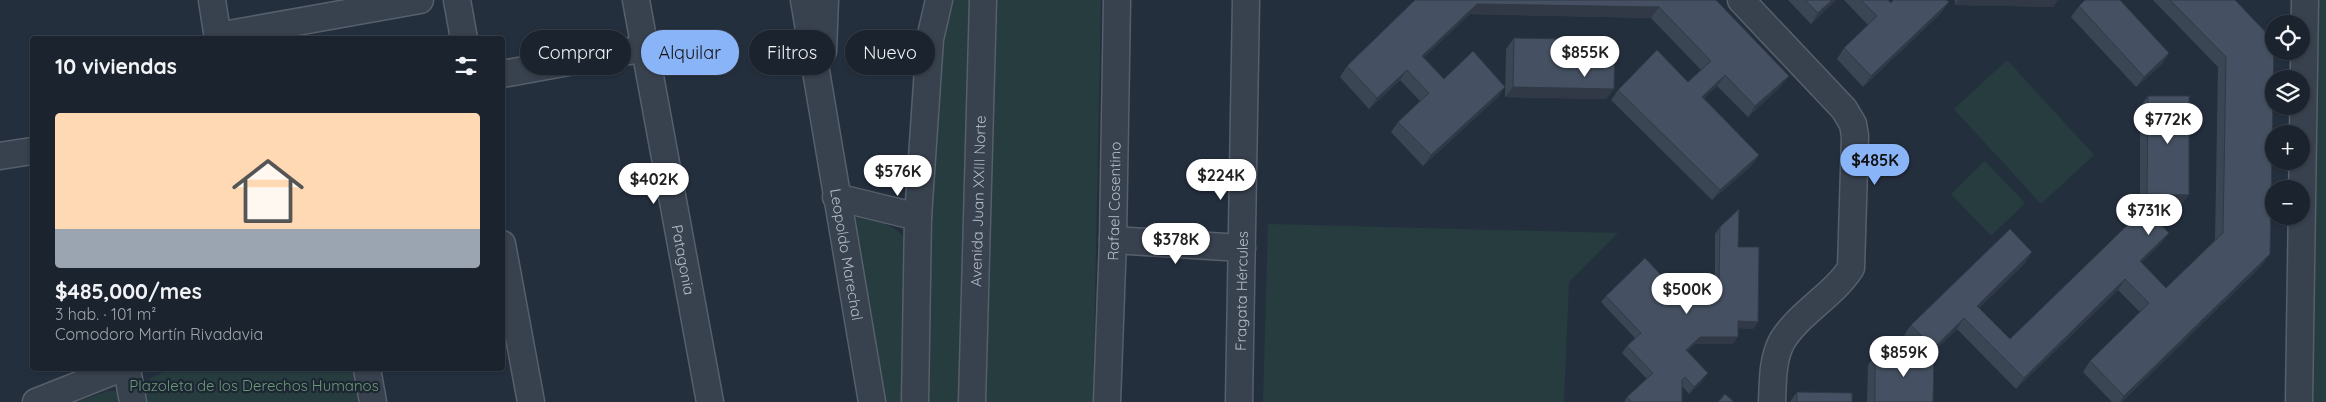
<!DOCTYPE html>
<html lang="es">
<meta charset="utf-8">
<style>
:root{--surface:#1b232e;--page:#282f3a;--text:#f1f3f6;--muted:#a0a4aa;--line:#39404a;--accent:#8ab4f8}
body{margin:0;font-family:Quicksand,sans-serif;background:var(--page);color:var(--text);height:100vh;display:flex;flex-direction:column;font-size:19px;white-space:nowrap}
*{box-sizing:border-box;margin:0}
p{font-size:16px;color:var(--muted)}
.icon{flex:none;width:28px;height:28px;fill:none;stroke:currentColor;stroke-width:2;stroke-linecap:round;stroke-linejoin:round}
.map{position:relative;flex:1;overflow:hidden}
.sheet{position:absolute;left:30px;top:36px;width:475px;height:335px;display:flex;flex-direction:column;background:var(--surface);border-radius:5px;box-shadow:0 1px 4px #0004,0 0 0 1px var(--line)}
.sheet>*{flex:none}
.hud{position:absolute;left:520px;top:30px;width:475px;height:45px;display:flex;gap:10px}
.controls{position:absolute;left:2265px;top:15px;display:grid;gap:10px}
.controls a{display:grid;place-items:center;width:45px;height:45px;border-radius:50%;background:var(--surface);box-shadow:0 1px 4px #0004,0 0 0 1px var(--line);font-size:25px}
.price{position:absolute;translate:-50% -42px;padding:0 11px;border-radius:18px;background:#fff;color:#222;font-size:16px;line-height:32px;filter:drop-shadow(0 1px 2px #0008)}
.price::after{content:'';position:absolute;left:50%;top:30px;width:15px;height:11px;margin-left:-8px;background:inherit;clip-path:polygon(0 0,100% 0,50% 100%)}
.price.current{background:var(--accent);color:#111}
ul{padding:0;list-style:none}
li{display:grid;align-content:center;gap:10px;height:265px;padding:0 25px}
li+li{border-top:1px solid var(--line)}
li span{display:grid;place-items:center;height:155px;border-radius:5px;color:#555}
li>.icon{margin-inline-start:auto}
span .icon{width:90px;height:90px;fill:#fffc;stroke-width:1}
li b{font-size:21px}
h2{display:flex;justify-content:space-between;align-items:center;height:60px;padding:0 25px;font-size:21px}
.tag{padding:0 18px;border-radius:22px;background:var(--surface);box-shadow:0 1px 4px #0004,0 0 0 1px var(--line);font-size:18px;line-height:45px}
.tag.current{background:var(--accent);color:#111}
.map>svg:first-child{display:block}
.green{fill:#263c3f}
.lines{fill:none;stroke-linecap:round;stroke-linejoin:round}
.minor-casing{stroke:#565f6c;stroke-width:29}
.minor{stroke:#38414e;stroke-width:26}
.wall{fill:#3b4654}
.shaded-wall{fill:#303945}
.building{fill:#455162;stroke:#303945}
.labels{text-anchor:middle;dominant-baseline:central;stroke-width:4.5;stroke-linejoin:round;paint-order:stroke}
.street-label{font-size:15px;fill:#b4bcc9;stroke:#1d2633}
.park-label{font-size:15px;fill:#6b9a76;stroke:#1d2633}
</style>
<div class="map">
<svg width="2326" height="402" viewBox="0 0 2326 402">
<rect width="100%" height="100%" fill="#242f3e"/>
<g class="green">
<path d="M948 0H970L963 402H919L938 31Z"/>
<path d="M993 0H1101L1093 402H982Z"/>
<path d="M2311 0H2326V402H2304Z"/>
<path d="M2007 60 2094 155 2041 204 1954 109Z"/>
<path d="M1985 161 2025 203 1991 236 1951 194Z"/>
<path d="M858 217C876 221 890 223 903 236L906 402H879L852 219Z"/>
<path d="M1268 224 1618 233 1569 282 1564 402H1263Z"/>
<path d="M173 369H357L363 402H147C142 377 153 376 173 369Z"/>
<path d="M108 391H118L126 402H76Z"/>
</g>
<g class="lines">
<defs>
<g id="minor">
<path d="M212 0 218 39"/>
<path d="M457 0 464 39"/>
<path id="s1" d="M636 0 710 402"/>
<path id="s2" d="M804 0 872 402"/>
<path d="M1741 0 1844 109 1853 124 1855 136 1851 268C1833 296 1800 312 1782 341 1772 360 1773 382 1772 402"/>
<path d="M218 36 420 0"/>
<path d="M823 51 825 0"/>
<path d="M502 74 646 48"/>
<path d="M0 156 32 151"/>
<path d="M836 197 918 217"/>
<path d="M1113 240 1242 248"/>
<path d="M502 244 531 402"/>
<path d="M127 369 133 402"/>
<path d="M367 369 373 402"/>
<path d="M36 402 119 369"/>
<path d="M915 402 918 217 930 39 939 0"/>
<path id="s3" d="M972 402 983 0"/>
<path id="s4" d="M1107 402 1113 240 1117 0"/>
<path id="s5" d="M1239 402 1246 0"/>
<path d="M2299 402 2305 0"/>
</g>
</defs>
<use href="#minor" class="minor-casing"/>
<use href="#minor" class="minor"/>
</g>
<g class="wall">
<path d="M1415 0H1716L1781 86 1748 117 1717 86 1704 98 1759 155 1751 166 1712 200 1611 100 1618 90 1688 82 1701 70 1651 18 1470 14 1423 58 1444 79 1498 97 1423 166 1391 132 1398 122 1420 101 1400 80 1369 109 1340 77 1347 66Z"/>
<path d="M1788 0H1836L1811 24Z"/>
<path d="M1844 0H1888L1891 3 1941 13 1863 87 1837 59 1844 48 1868 25Z"/>
<path d="M1955 0H2058L2053 7 1955 5Z"/>
<path d="M2153 0H2235L2262 265 2122 402H2112L2083 372 2090 361 2140 312 2118 290 2016 389 1957 329 1930 355 1933 402H1867L1868 365 1875 355H1924L1904 335 1911 325 2032 252 2025 263 1979 308 2010 339 2169 233 2161 243 2141 263 2166 288 2215 240 2218 67Z"/>
<path d="M2079 6 2169 53 2162 64 2136 87 2071 17Z"/>
<path d="M1514 38 1614 89 1606 99 1505 97 1506 49Z"/>
<path d="M2148 96 2181 205H2140V107Z"/>
<path d="M1720 227 1738 247 1758 322 1753 329 1738 328 1733 344H1695L1687 351 1703 380 1689 394 1682 386V402H1624L1627 397 1647 379 1622 353 1627 346 1635 338 1601 302 1606 296 1675 290 1715 282V234Z"/>
<path d="M1797 392 1852 402H1790Z"/>
</g>
<g class="shaded-wall">
<path d="M1832 0H1836L1811 24 1818 13Z"/>
<path d="M1958 0H2058L2053 7 1955 5Z"/>
<path d="M1949 2 1941 13 1863 87 1871 76Z"/>
<path d="M1477 4 1659 7 1651 18 1470 14 1414 66 1422 56Z"/>
<path d="M2169 53 2162 64 2136 87 2144 77Z"/>
<path d="M1407 70 1400 80 1369 109 1377 98Z"/>
<path d="M1725 75 1717 86 1695 107 1702 97Z"/>
<path d="M1789 76 1781 86 1748 117 1755 106Z"/>
<path d="M1505 87 1498 97 1423 166 1431 155Z"/>
<path d="M1513 87 1614 89 1606 99 1505 97Z"/>
<path d="M1759 155 1751 166 1712 200 1720 190Z"/>
<path d="M2147 194 2189 195 2181 205H2140Z"/>
<path d="M2169 233 2161 243 2132 272 2140 261Z"/>
<path d="M2032 252 2025 263 1970 317 1977 306Z"/>
<path d="M2270 254 2262 265 2122 402H2120L2124 396Z"/>
<path d="M2125 279 2118 290 2016 389 2024 378Z"/>
<path d="M1964 318 1957 329 1927 358 1934 348Z"/>
<path d="M1738 321 1758 322 1753 329 1733 328Z"/>
<path d="M1700 337H1738L1733 344H1695L1681 356 1686 350Z"/>
<path d="M1708 373 1703 380 1689 394 1694 387Z"/>
</g>
<g class="building">
<path d="M1415 0H1716L1789 76 1755 106 1725 75 1702 97 1759 155 1720 190 1618 90 1657 50 1688 82 1711 61 1659 7 1477 4 1422 56 1444 79 1473 51 1505 87 1431 155 1398 122 1429 93 1407 70 1377 98 1347 66Z"/>
<path d="M1805 0H1832L1818 13Z"/>
<path d="M1861 0H1888L1891 3 1893 0H1946L1949 2 1871 76 1844 48 1877 16Z"/>
<path d="M2085 0H2120L2169 53 2144 77 2079 6Z"/>
<path d="M2170 0H2235L2274 41 2270 254 2124 396 2090 361 2149 303 2125 279 2024 378 1964 318 1934 348 1911 325 2010 229 2032 252 1977 306 2010 339 2145 208 2169 233 2140 261 2166 288 2223 233 2226 57Z"/>
<path d="M1514 38 1615 40 1614 89 1513 87Z"/>
<path d="M2148 96H2189V195L2147 194Z"/>
<path d="M1739 209 1738 247H1759L1758 322 1738 321V337H1700L1686 350 1708 373 1694 387 1685 377 1682 380V402H1632L1627 397 1653 373 1627 346 1641 333 1606 296 1645 258 1675 290 1684 282H1719L1720 227Z"/>
<path d="M1875 355H1934L1933 402H1875Z"/>
<path d="M1797 392 1852 393V402H1797Z"/>
<path d="M1725 394 1734 402H1718Z"/>
</g>
<g class="labels">
<g class="street-label">
<text stroke="none"><textPath href="#s3" startOffset="201">Avenida Juan XXIII Norte</textPath></text>
<text stroke="none"><textPath href="#s4" startOffset="201">Rafael Cosentino</textPath></text>
<text stroke="none"><textPath href="#s2" startOffset="258">Leopoldo Marechal</textPath></text>
<text stroke="none"><textPath href="#s1" startOffset="264">Patagonia</textPath></text>
<text stroke="none"><textPath href="#s5" startOffset="111">Fragata Hércules</textPath></text>
</g>
<g class="park-label">
<text x="254" y="385">Plazoleta de los Derechos Humanos</text>
</g>
</g>
</svg>
<div class="controls">
<a><svg class="icon" aria-label="locate" viewBox="0 0 24 24"><circle cx="12" cy="12" r="6"/><path d="M12 2v4M12 18v4M2 12h4M18 12h4"/></svg></a>
<a><svg class="icon" aria-label="layers" viewBox="0 0 24 24"><path d="M12 4l9 5-9 5-9-5zM3 14l9 5 9-5"/></svg></a>
<a>+</a>
<a>−</a>
</div>
<b class="price" style="left:1585px;top:78px">$855K</b>
<b class="price" style="left:2168px;top:145px">$772K</b>
<b class="price current" style="left:1875px;top:186px">$485K</b>
<b class="price" style="left:898px;top:197px">$576K</b>
<b class="price" style="left:1221px;top:201px">$224K</b>
<b class="price" style="left:654px;top:205px">$402K</b>
<b class="price" style="left:2149px;top:236px">$731K</b>
<b class="price" style="left:1176px;top:265px">$378K</b>
<b class="price" style="left:1687px;top:315px">$500K</b>
<b class="price" style="left:1904px;top:378px">$859K</b>
<div class="hud">
<a class="tag">Comprar</a>
<a class="tag current">Alquilar</a>
<a class="tag">Filtros</a>
<a class="tag">Nuevo</a>
</div>
<section class="sheet">
<h2>10 viviendas<svg class="icon" aria-label="filters" viewBox="0 0 24 24"><path d="M4 7h16M4 17h16"/><circle cx="9" cy="7" r="2"/><circle cx="15" cy="17" r="2"/></svg></h2>
<ul>
<li><span style="background:linear-gradient(#ffd9b3 75%,#9aa5b1 0)"><svg class="icon" aria-label="home" viewBox="0 0 24 24"><path d="M3 11l9-7 9 7M6 9v11h12V9"/></svg></span><div><b>$485,000/mes</b><p>3 hab. · 101 m²</p><p>Comodoro Martín Rivadavia</p></div></li>
</ul>
</section>
</div>
